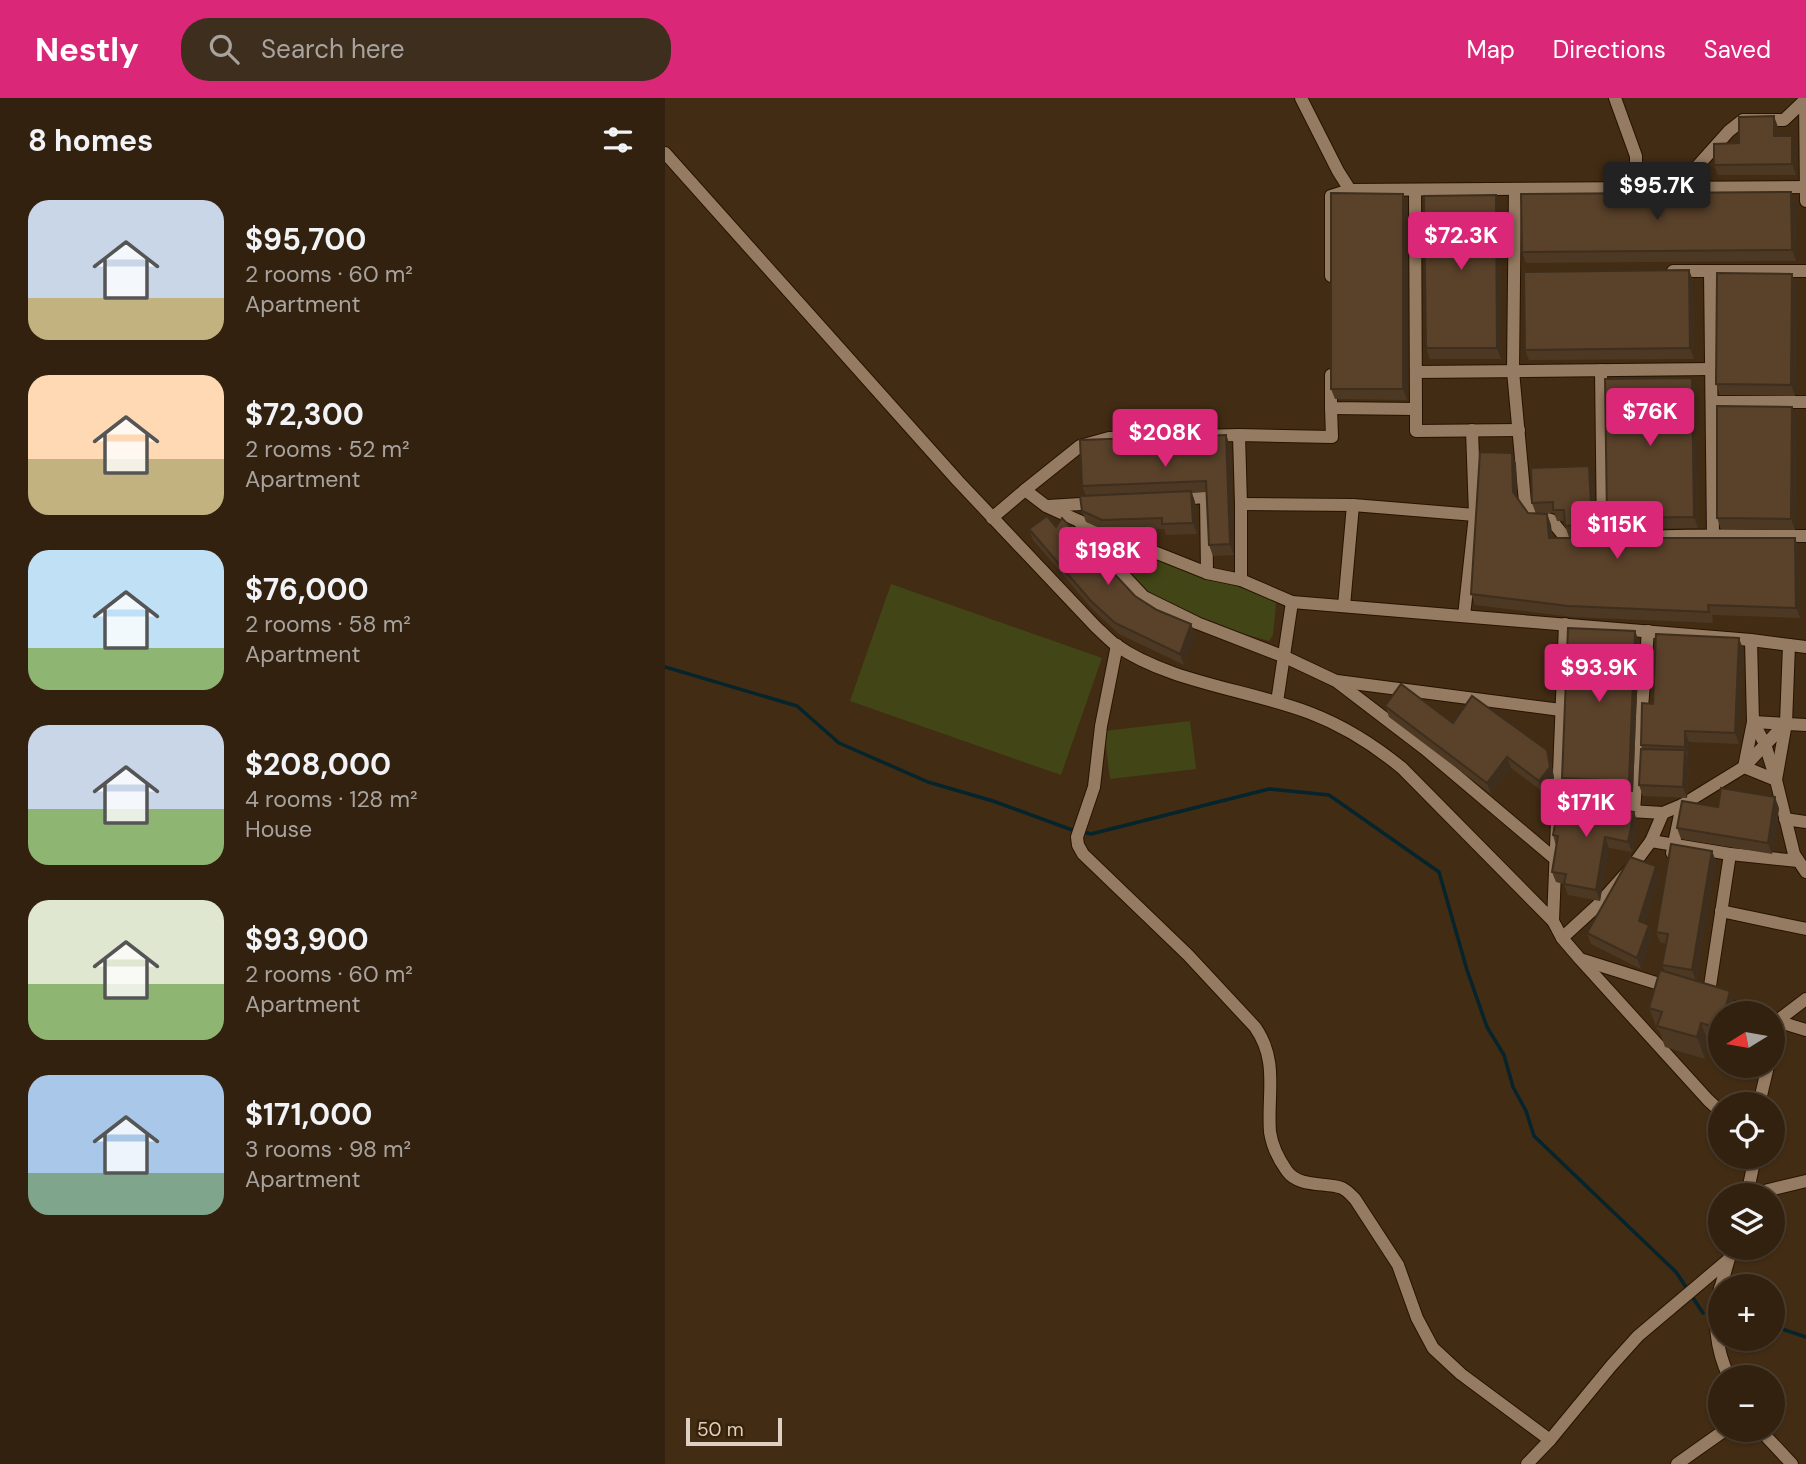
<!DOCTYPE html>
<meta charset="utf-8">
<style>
:root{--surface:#32210f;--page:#3d2e1d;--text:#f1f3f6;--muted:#a8a39e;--line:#4d3e2f;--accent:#db2777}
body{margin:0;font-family:"DM Sans",sans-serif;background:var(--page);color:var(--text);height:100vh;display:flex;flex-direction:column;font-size:26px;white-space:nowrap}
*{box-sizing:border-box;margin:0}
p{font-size:23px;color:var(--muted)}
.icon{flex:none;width:38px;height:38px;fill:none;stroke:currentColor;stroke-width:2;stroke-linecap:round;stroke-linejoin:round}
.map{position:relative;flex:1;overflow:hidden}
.details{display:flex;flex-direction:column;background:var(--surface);width:665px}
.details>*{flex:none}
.needle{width:46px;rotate:259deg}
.tools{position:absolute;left:1043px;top:903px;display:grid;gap:14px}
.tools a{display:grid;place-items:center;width:77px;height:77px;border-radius:50%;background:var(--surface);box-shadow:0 2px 5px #0004,0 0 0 2px var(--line);font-size:35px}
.scale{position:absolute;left:21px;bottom:18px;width:96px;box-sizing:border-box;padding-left:7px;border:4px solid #ded0c2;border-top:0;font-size:19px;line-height:24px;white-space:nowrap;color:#ded0c2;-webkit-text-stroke:5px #372209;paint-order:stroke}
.price{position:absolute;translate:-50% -60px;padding:0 16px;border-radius:7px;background:var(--accent);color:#fff;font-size:23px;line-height:46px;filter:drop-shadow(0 2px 4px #0008)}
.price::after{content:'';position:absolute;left:50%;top:42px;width:21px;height:16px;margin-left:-10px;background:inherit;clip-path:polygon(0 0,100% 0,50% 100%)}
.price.current{background:#222;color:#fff}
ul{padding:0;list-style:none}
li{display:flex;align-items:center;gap:21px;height:175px;padding:0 28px}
li span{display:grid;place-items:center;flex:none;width:196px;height:140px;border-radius:21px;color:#555}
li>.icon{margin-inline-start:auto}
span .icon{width:84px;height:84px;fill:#fffc;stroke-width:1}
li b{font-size:30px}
h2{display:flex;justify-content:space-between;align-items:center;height:84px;padding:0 28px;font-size:30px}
header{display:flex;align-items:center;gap:42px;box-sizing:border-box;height:98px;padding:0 35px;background:var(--accent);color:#fff}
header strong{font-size:33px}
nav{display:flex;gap:38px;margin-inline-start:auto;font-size:24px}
.search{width:490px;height:63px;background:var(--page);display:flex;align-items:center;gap:18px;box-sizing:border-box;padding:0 24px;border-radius:28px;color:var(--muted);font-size:26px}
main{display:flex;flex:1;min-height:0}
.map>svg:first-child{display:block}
.green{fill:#424516}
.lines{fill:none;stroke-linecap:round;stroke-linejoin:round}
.stream{stroke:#06242b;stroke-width:3.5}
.minor-casing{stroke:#271300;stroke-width:14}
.minor{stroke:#957b61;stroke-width:12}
.wall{fill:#4d3824}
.shaded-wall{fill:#3e2e1d}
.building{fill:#59412a;stroke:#3e2e1d;stroke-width:2}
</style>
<header>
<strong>Nestly</strong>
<div class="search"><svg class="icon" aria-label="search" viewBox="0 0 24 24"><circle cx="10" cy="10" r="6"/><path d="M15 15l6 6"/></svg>Search here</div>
<nav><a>Map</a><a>Directions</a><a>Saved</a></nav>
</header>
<main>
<section class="details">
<h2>8 homes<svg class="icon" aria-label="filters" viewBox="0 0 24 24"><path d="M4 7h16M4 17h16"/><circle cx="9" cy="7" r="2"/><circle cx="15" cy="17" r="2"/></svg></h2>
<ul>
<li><span style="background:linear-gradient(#c9d6e8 70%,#c2b280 0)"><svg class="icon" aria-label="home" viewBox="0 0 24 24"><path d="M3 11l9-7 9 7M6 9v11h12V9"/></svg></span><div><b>$95,700</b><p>2 rooms · 60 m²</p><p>Apartment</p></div></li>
<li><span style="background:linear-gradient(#ffd9b3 60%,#c2b280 0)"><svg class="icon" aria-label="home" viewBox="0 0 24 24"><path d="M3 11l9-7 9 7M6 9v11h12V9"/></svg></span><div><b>$72,300</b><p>2 rooms · 52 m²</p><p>Apartment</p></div></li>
<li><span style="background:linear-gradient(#bfe0f5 70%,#8fb573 0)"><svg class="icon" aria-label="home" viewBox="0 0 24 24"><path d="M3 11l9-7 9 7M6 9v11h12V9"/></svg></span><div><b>$76,000</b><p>2 rooms · 58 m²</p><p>Apartment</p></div></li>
<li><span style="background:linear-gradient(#c9d6e8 60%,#8fb573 0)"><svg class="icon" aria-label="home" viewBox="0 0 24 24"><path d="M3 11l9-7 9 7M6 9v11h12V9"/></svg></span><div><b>$208,000</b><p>4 rooms · 128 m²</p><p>House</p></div></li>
<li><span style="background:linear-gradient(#dfe7d0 60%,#8fb573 0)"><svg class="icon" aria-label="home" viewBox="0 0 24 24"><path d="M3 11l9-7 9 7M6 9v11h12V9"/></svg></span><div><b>$93,900</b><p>2 rooms · 60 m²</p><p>Apartment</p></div></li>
<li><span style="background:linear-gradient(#a9c7e8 70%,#7fa58c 0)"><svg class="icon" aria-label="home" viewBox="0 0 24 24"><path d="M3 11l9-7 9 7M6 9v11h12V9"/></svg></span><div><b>$171,000</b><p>3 rooms · 98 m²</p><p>Apartment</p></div></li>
</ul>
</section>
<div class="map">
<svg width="1141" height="1366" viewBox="0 0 1141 1366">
<rect width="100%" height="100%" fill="#422c14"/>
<g class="green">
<path d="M438 441 531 476 607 499 611 504 608 537 604 543 562 531 483 499 435 446V442Z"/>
<path d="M226 486 437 560 396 677 185 603Z"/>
<path d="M525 623 531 671 445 681 439 633Z"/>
</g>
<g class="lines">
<g class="stream">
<path d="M0 569 132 608 174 645 263 684 328 703 410 733"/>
<path d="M418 734 426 736 604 691 664 697 774 774 802 872 822 929 839 957 848 989 861 1013 869 1038 1011 1174 1038 1215"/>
<path d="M1108 1228 1141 1239"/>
</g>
<defs>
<g id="minor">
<path d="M636 0 673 73 685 92"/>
<path d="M950 0 971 58V90"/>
<path d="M1140 1 1141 103"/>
<path d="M0 55 293 383 431 529C438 535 444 542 451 547 503 584 585 592 645 615 679 628 709 647 737 670L888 823 897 840 915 861 1043 1002 1055 1013"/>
<path d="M1013 90 1064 33 1078 22H1119L1141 1"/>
<path d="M850 91 848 273 860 404 867 417 886 422 904 444C983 436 1062 437 1141 438"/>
<path d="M750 92 751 311"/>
<path d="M1008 173H1141"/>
<path d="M1045 173 1048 437"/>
<path d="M666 178V98L685 92 1141 89"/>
<path d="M936 272 938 440"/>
<path d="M751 274 1046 271"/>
<path d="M666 277V310L751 311V333L854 332"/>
<path d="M1047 304H1141"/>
<path d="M360 392 415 348 444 340 574 337"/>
<path d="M513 401 541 399 542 475"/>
<path d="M576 406 688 407"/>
<path d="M383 408 432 405"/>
<path d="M327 420 360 392 381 408 434 432 542 475 576 482 627 504 1086 542 1141 549"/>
<path d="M414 423 436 453 479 499 532 525 620 559 671 583 760 651 889 760"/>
<path d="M576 482V406L574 337 667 339 666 310"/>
<path d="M679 508 688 407 810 417"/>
<path d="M799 518 810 417 807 332"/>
<path d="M1086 542 1088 624 1100 646 1111 682 1129 756 1141 774"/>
<path d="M452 547 436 628 429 689 412 739 413 747 418 756 523 857 590 929C614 963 602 996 605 1034 607 1047 614 1062 622 1073 634 1090 661 1084 677 1090 683 1093 686 1097 690 1101L733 1167 752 1220 768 1250 796 1276 885 1342 946 1268 973 1238 1063 1162"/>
<path d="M672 583 896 612"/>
<path d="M612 604 627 504"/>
<path d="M1121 625 1111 682 1079 669 1088 624 1141 627"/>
<path d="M948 712 998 715 1017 707 1079 669 1121 625 1124 547"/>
<path d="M969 713 983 533"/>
<path d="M1120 721 1141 724"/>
<path d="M986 743 1065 756 1133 763"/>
<path d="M1007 755 1017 707"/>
<path d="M1056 813 1141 831"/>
<path d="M888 823 900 526"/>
<path d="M897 840 933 807 966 770 986 743 998 715"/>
<path d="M918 862 1007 890"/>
<path d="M1043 901 1065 756"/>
<path d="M1058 906 1087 915"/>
<path d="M1108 922 1141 932"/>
<path d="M1108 944 1112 923 1141 901"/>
<path d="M1094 1006 1103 968"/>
<path d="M1082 1097 1090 1059"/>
<path d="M1083 1097 1141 1083"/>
<path d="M1056 1188 1067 1150"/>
<path d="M1055 1190C1047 1219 1051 1252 1064 1279"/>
<path d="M1095 1332 1127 1366"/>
<path d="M862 1366 885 1342"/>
<path d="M1012 1366 1060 1332"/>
</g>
</defs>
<use href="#minor" class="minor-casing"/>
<use href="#minor" class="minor"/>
</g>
<g class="wall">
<path d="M1113 29V38H1127L1131 49V77H1053L1049 67 1074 45Z"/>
<path d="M1126 94 1130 105 1131 163 861 165 857 154Z"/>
<path d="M742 106V302L670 301 666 291Z"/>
<path d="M835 108 836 261H765L761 250Z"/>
<path d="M1024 172 1028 183 1029 261 864 262 860 252Z"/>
<path d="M1131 186 1130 298 1055 297 1051 286Z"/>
<path d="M1027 280 1031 291 1033 430 946 431 942 420Z"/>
<path d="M1131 320 1130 432 1056 431 1052 420Z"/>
<path d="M561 337 565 348 569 457 548 458 544 447 542 394 527 395 530 404 532 436 501 437 499 431 441 433 421 424 417 413 421 398 417 388Z"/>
<path d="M847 355 851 366 852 399 863 415 882 416 886 427 887 440H1130L1134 451 1135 520 1047 517 1048 525 907 519 810 507 806 496Z"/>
<path d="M928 379 930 438 904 439 900 428 899 423H892L889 415 871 416 867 405Z"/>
<path d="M391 429 470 498 492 512 526 526 530 537 519 567 454 536 429 513 368 442 364 431Z"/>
<path d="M974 543 968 694 901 691 897 680Z"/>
<path d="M1078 551 1074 646 1024 644 1023 660 1024 663 1022 700 978 698 974 687 977 651 976 647 988 606Z"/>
<path d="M720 608 788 625 886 663 889 680 878 694 846 670 826 696 724 619Z"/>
<path d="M1114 710 1107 756 1016 741 1012 730Z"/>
<path d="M973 725 967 754 944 750 935 803 903 797 899 786 891 784 887 774 891 748 888 737Z"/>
<path d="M1047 753 1051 764 1031 883 1065 893 1073 914V915H1055V950L1044 947 1040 961 1000 949 994 932 992 931 984 910 1000 873 997 867 1001 846 995 844 991 834Z"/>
<path d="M995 779 980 826 988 838 976 871 926 846 922 835Z"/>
</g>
<g class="shaded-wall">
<path d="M1109 18 1113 29V49L1109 38Z"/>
<path d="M1127 38 1131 49V77L1127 66Z"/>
<path d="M1126 94 1130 105 1131 163 1127 152Z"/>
<path d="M738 96 742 106V302L738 291Z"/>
<path d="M831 97 835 108 836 261 832 250Z"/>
<path d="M1024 172 1028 183 1029 261 1025 250Z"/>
<path d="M1127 176 1131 186 1130 298 1126 287Z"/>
<path d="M1027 280 1031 291 1033 430 1029 419Z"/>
<path d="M1127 309 1131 320 1130 432 1126 421Z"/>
<path d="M561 337 565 348 569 457 565 446Z"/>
<path d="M847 355 851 366 852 405 848 394Z"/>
<path d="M924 368 928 379 930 438 927 427Z"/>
<path d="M526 393 530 404 532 436 528 425Z"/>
<path d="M882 416 886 427 888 451 884 440Z"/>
<path d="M1130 440 1134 451 1135 520 1131 510Z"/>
<path d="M526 526 530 537 519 567 515 556Z"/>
<path d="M970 533 974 543 968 694 964 683Z"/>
<path d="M1074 540 1078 551 1074 646 1070 635Z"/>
<path d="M1020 633 1024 644V660L1020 649Z"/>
<path d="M882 652 886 663 889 680 878 694 874 683Z"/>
<path d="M1020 652 1024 663 1022 700 1018 689Z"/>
<path d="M842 659 846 670 826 696 822 685Z"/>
<path d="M1110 699 1114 710 1107 756 1103 745Z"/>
<path d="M969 714 973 725 967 754 963 744Z"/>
<path d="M940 739 944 750 935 803 931 792Z"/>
<path d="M1047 753 1051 764 1031 883 1027 872Z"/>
<path d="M991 768 995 779 978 834 974 823Z"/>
<path d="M984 827 988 838 976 871 972 860Z"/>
<path d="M1065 893 1073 914V915H1059Z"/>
<path d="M1036 925 1044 947 1040 961 1032 939Z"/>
</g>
<g class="building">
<path d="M1109 18V38H1127V66L1049 67V46L1074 45V19Z"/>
<path d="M1126 94 1127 152 857 154 856 96Z"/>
<path d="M666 95 738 96V291H666Z"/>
<path d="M831 97 832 250H761L759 98Z"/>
<path d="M1024 172 1025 250 860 252 859 174Z"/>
<path d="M1052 175 1127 176 1126 287 1051 286Z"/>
<path d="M1027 280 1029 419 942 420 940 281Z"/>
<path d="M1052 308 1127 309 1126 421 1052 420Z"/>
<path d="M561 337 565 446 544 447 541 383 417 388 415 342Z"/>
<path d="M815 354 847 355 848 394 863 415 882 416 884 440H1130L1131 510 1043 507 1044 514 903 508 806 496Z"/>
<path d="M924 368 927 427 900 428 899 412H888V404L867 405 866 370Z"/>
<path d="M526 393 528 425 497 426V420L437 422 417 413 415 398Z"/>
<path d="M382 418 391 429 397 420 470 498 492 512 526 526 515 556 450 525 425 502 364 431Z"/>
<path d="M903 530 970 533 964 683 897 680Z"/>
<path d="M991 536 1074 540 1070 635 1020 633V649L976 647 977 605 988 606Z"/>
<path d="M736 586 788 625 807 598 882 652 885 669 874 683 842 659 822 685 720 608Z"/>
<path d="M976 651 1020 652 1018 689 974 687Z"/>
<path d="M1056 690 1110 699 1103 745 1012 730 1017 703 1053 709Z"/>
<path d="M895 700 969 714 963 744 940 739 931 792 899 786 901 776 887 774 893 738 888 737Z"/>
<path d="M1006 746 1047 753 1027 872 997 867 1003 836 991 834Z"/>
<path d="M965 759 991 768 974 823 984 827 972 860 922 835Z"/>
<path d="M995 872 1065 893 1059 915H1055L1054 930 1036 925 1032 939 992 928 997 914 984 910Z"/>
</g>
</svg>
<div class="tools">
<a><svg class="needle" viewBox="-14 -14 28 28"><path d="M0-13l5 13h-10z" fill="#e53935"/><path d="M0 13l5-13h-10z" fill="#a8a39e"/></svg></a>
<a><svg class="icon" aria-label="locate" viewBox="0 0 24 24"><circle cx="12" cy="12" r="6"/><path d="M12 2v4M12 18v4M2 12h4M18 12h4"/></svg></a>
<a><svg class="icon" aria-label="layers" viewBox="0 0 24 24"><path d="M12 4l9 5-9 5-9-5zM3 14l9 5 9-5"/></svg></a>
<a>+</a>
<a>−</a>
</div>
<div class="scale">50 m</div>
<b class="price current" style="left:992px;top:124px">$95.7K</b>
<b class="price" style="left:796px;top:174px">$72.3K</b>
<b class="price" style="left:985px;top:350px">$76K</b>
<b class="price" style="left:500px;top:371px">$208K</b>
<b class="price" style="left:952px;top:463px">$115K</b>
<b class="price" style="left:443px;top:489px">$198K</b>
<b class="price" style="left:934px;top:606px">$93.9K</b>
<b class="price" style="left:921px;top:741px">$171K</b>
</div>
</main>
